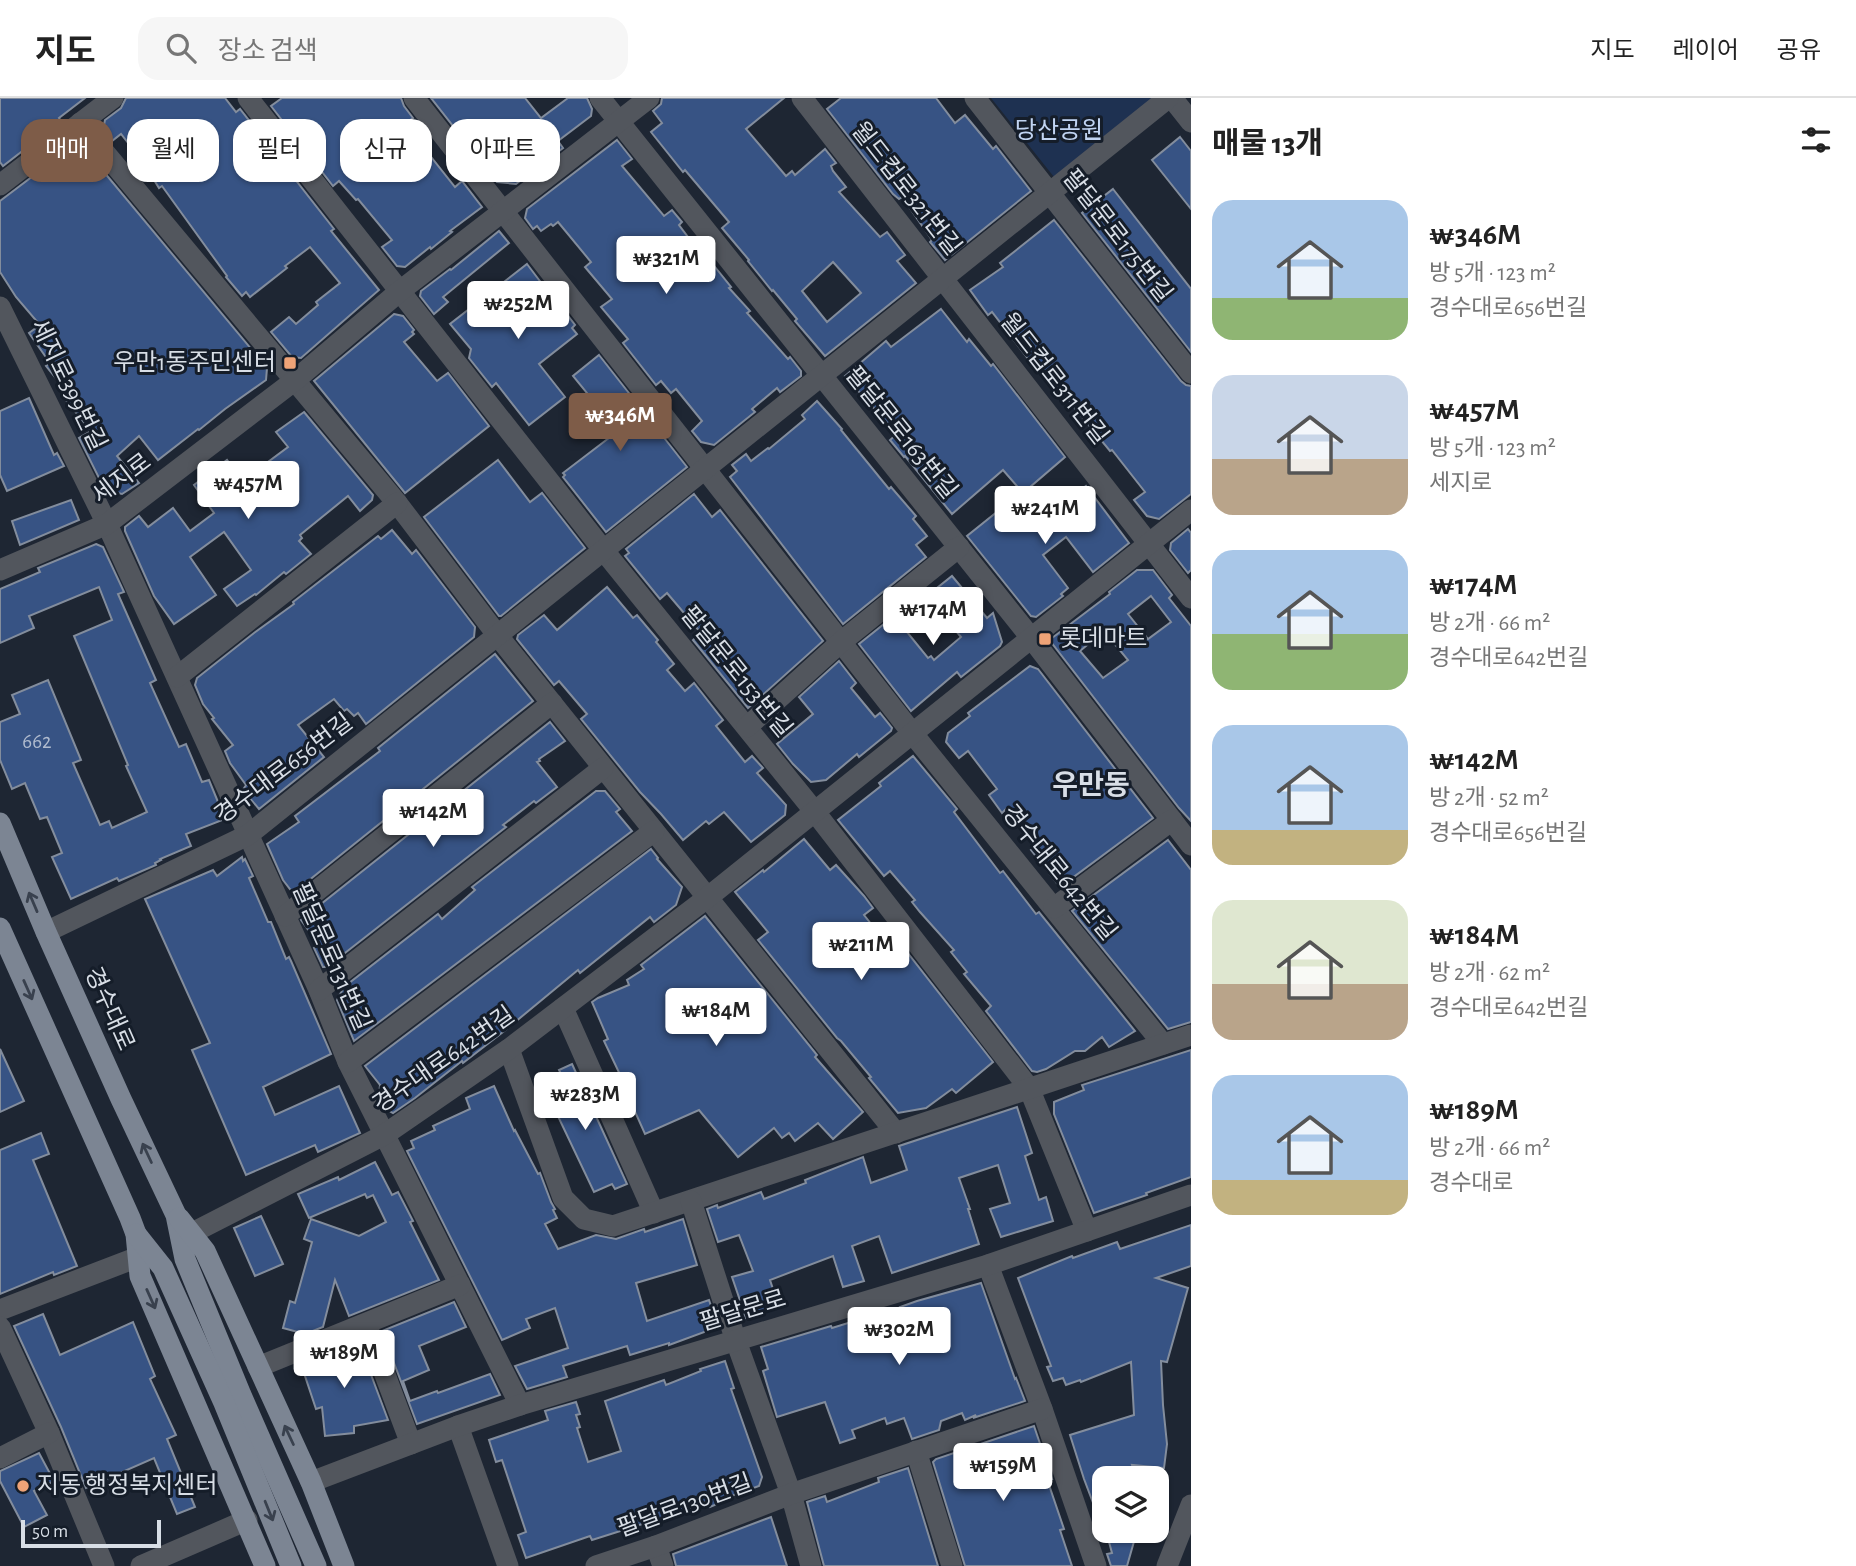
<!DOCTYPE html>
<html lang="ko">
<meta charset="utf-8">
<style>
:root{--surface:#fff;--page:#f6f6f6;--text:#222;--muted:#767676;--line:#e0e0e0;--accent:#7e5c48}
body{margin:0;font-family:"Alegreya Sans","Noto Sans KR",sans-serif;background:var(--page);color:var(--text);height:100vh;display:flex;flex-direction:column;font-size:26px;white-space:nowrap}
*{box-sizing:border-box;margin:0}
p{font-size:23px;color:var(--muted)}
.icon{flex:none;width:38px;height:38px;fill:none;stroke:currentColor;stroke-width:2;stroke-linecap:round;stroke-linejoin:round}
.map{position:relative;flex:1;overflow:hidden}
.panel{display:flex;flex-direction:column;background:var(--surface);width:665px}
.panel>*{flex:none}
.guide{position:absolute;left:21px;top:21px;width:665px;height:63px;display:flex;gap:14px}
.tools{position:absolute;left:1092px;top:1368px;display:grid;gap:14px}
.tools a{display:grid;place-items:center;width:77px;height:77px;border-radius:14px;background:var(--surface);box-shadow:0 2px 5px #0004;font-size:35px}
.scale{position:absolute;left:21px;bottom:18px;width:140px;box-sizing:border-box;padding-left:7px;border:4px solid #d8dee6;border-top:0;font-size:19px;line-height:24px;white-space:nowrap;color:#d8dee6;-webkit-text-stroke:5px #151d29;paint-order:stroke}
.price{position:absolute;translate:-50% -60px;padding:0 16px;border-radius:7px;background:#fff;color:#222;font-size:23px;line-height:46px;filter:drop-shadow(0 2px 4px #0008)}
.price::after{content:'';position:absolute;left:50%;top:42px;width:21px;height:16px;margin-left:-10px;background:inherit;clip-path:polygon(0 0,100% 0,50% 100%)}
.price.active{background:var(--accent);color:#fff}
ul{padding:0;list-style:none}
li{display:flex;align-items:center;gap:21px;height:175px;padding:0 21px}
li span{display:grid;place-items:center;flex:none;width:196px;height:140px;border-radius:21px;color:#555}
li>.icon{margin-inline-start:auto}
span .icon{width:84px;height:84px;fill:#fffc;stroke-width:1}
li b{font-size:30px}
h2{display:flex;justify-content:space-between;align-items:center;height:84px;padding:0 21px;font-size:30px}
.chip{padding:0 24px;border-radius:21px;background:var(--surface);box-shadow:0 2px 5px #0004;font-size:24px;line-height:63px}
.chip.active{background:var(--accent);color:#fff}
header{display:flex;align-items:center;gap:42px;box-sizing:border-box;height:98px;padding:0 35px;background:var(--surface);border-bottom:2px solid var(--line)}
header strong{font-size:33px}
nav{display:flex;gap:38px;margin-inline-start:auto;font-size:24px}
.search{width:490px;height:63px;background:var(--page);display:flex;align-items:center;gap:18px;box-sizing:border-box;padding:0 24px;border-radius:21px;color:var(--muted);font-size:26px}
main{display:flex;flex:1;min-height:0}
.map>svg:first-child{display:block}
.green{fill:#1e3151}
.building{fill:#375384;stroke:#838d9d;stroke-width:2;fill-rule:evenodd}
.lines{fill:none;stroke-linecap:round;stroke-linejoin:round}
.minor{stroke:#52565d;stroke-width:21}
.major{stroke:#7c8593;stroke-width:21}
.oneway{stroke:#39414e}
.poi-dot{fill:#efa377;stroke:#151d29;stroke-width:2.5}
.labels{text-anchor:middle;dominant-baseline:central;stroke-width:6;stroke-linejoin:round;paint-order:stroke}
.number-label{font-size:21px;fill:#b0bbce}
.park-label{font-size:24px;fill:#c1d4f2;stroke:#151d29}
.street-label{font-size:24px;fill:#d8dee6;stroke:#151d29}
.poi-label{font-size:24px;fill:#d8dee6;stroke:#151d29;text-anchor:start}
.quarter-label{font-size:28px;font-weight:bold;fill:#d8dee6;stroke:#151d29}
</style>
<header>
<strong>지도</strong>
<div class="search"><svg class="icon" aria-label="search" viewBox="0 0 24 24"><circle cx="10" cy="10" r="6"/><path d="M15 15l6 6"/></svg>장소 검색</div>
<nav><a>지도</a><a>레이어</a><a>공유</a></nav>
</header>
<main>
<div class="map">
<svg width="1191" height="1468" viewBox="0 0 1191 1468">
<rect width="100%" height="100%" fill="#1e2633"/>
<path class="green" d="M991 0H1155L1054 79Z"/>
<g class="building">
<path d="M0 0H85L59 20 61 23 3 68 0 64Z"/>
<path d="M126 0H225L236 14 240 11 334 131 331 133 379 192 301 260 292 259 271 234 289 219 296 226 318 207 316 204 340 185 310 149 285 168 287 170 250 199 246 194 242 198 226 179 227 178 162 88 159 90 143 64 121 36 112 43 103 32 105 22 121 10Z"/>
<path d="M282 0H401L404 8 413 20 405 26 455 89 462 83 482 109 450 133 452 134 431 151 430 149 405 169 397 168 382 149 392 142 358 101 356 102 339 83 333 88 271 8Z"/>
<path d="M431 0H525L541 20 568 0H587L592 11 591 18 558 43 563 50 516 86 497 84Z"/>
<path d="M662 0H784L746 31 786 78 792 73 795 77 825 51 836 65 831 68 833 73 846 89 839 94 880 139 887 134 905 157 897 163 916 185 825 258 795 223 797 221 773 192 772 193 748 163 749 162 722 130 729 124 685 72 683 74 651 34 662 25 653 13 661 6ZM833 164 861 195 827 224 802 193Z"/>
<path d="M841 0H936L955 25 965 17 993 51 996 48 1031 93 945 162 930 144 932 142 902 99 899 101 893 96 827 11Z"/>
<path d="M1180 39 1191 53V111L1152 62Z"/>
<path d="M617 42 632 61 622 68 664 118 672 112 682 124 679 127 712 171 715 169 731 189 729 190 750 213 747 215 788 261 790 259 801 273V278L780 294 777 290 752 311 755 314 714 347 701 344 692 333 702 323 676 291 671 295 661 283 656 287 623 245 628 241 601 209 612 201 585 169 591 164 558 124 553 128 551 126 541 133 537 128 533 131 525 120 527 111Z"/>
<path d="M84 50 267 270 266 282 225 311 199 332 198 331 158 362 139 338 117 358 139 385 122 396 105 392 79 340 91 333 65 301 70 298 46 268 50 265 29 235 40 227 16 199 0 174V103L37 75 42 82Z"/>
<path d="M1113 91 1191 191V254L1082 115Z"/>
<path d="M1054 122 1181 283 1186 287 1191 288V396L1159 421 1147 418 1134 402 1145 394 1112 352 1110 353 1037 264 1033 267 992 214 988 217 970 192 1003 169 1000 165Z"/>
<path d="M499 133 509 145 443 199 448 204 434 216 420 198 421 193 450 171 451 172Z"/>
<path d="M527 166 561 211 562 210 575 227 572 230 577 236 539 266 565 299 529 327 496 285 492 289 469 260 471 251 450 226Z"/>
<path d="M941 211 967 244 969 241 991 268 993 266 1065 359 1023 395 1003 372 952 416 905 358 904 359 890 342 897 336 845 278 886 243 891 249Z"/>
<path d="M394 216 403 218 414 232 412 234 414 236 404 244 437 283 448 275 489 328 405 395 314 283Z"/>
<path d="M599 257 687 369 606 434 563 379 565 377 563 375 618 333 573 278Z"/>
<path d="M29 300 54 357 57 355 64 368 7 393 0 377V313Z"/>
<path d="M817 303 842 331 841 332 889 391 891 389 916 418 913 421 927 438 916 447 926 459 843 526 730 379 737 373 732 367 746 356 751 363 768 350 769 351 805 321 802 317Z"/>
<path d="M304 314 373 397 372 402 360 413 348 398 300 437 302 440 299 443 311 456 286 476 284 474 256 497 255 496 237 508 224 491 251 472 224 434 190 459 216 497 174 526 154 498 125 433V429L139 418 148 429 173 410 190 433 214 415 194 387 227 362 247 389 273 370 268 364 288 349 276 334Z"/>
<path d="M498 362 530 404 542 395 585 450 501 518H499L424 419Z"/>
<path d="M1086 388 1129 445 1093 474 1066 439 1043 457 1068 490 1061 496 1063 498 1036 519 1031 518 967 438 1018 397 1040 423Z"/>
<path d="M694 396 712 419 720 412 823 543 748 610 693 542 701 535 667 495 660 501 625 458 629 455 626 451Z"/>
<path d="M71 402 79 422 20 447 12 423Z"/>
<path d="M1188 431 1191 435V472L1188 475 1170 452 1171 445Z"/>
<path d="M392 432 412 456 416 452 475 529 474 539 366 626 358 615 354 618 347 611 344 613 334 601 298 627 324 659 259 711 243 692 246 687 230 665 225 653 233 647 212 621 214 620 203 606 195 587 197 580 254 535 294 506 293 504 378 438 381 441Z"/>
<path d="M96 446 103 449 124 494 118 496 156 582 150 585 179 649 186 646 202 684 209 682 225 721 186 736 191 748 160 761 161 762 155 765 156 767 119 783 117 780 71 801 52 759 62 755 47 719 40 721 25 685 12 691 0 662V624L20 616 12 597 48 582 81 662 73 665 100 727 109 723 112 730 147 714 126 668 128 667 74 538 112 522 99 489 29 518 34 530 0 545V491L40 474 38 470Z"/>
<path d="M1137 472H1153L1172 497 1169 500 1191 528V723L1179 710 1051 544 1052 540 1110 496 1109 494ZM1151 498 1171 524 1148 541 1128 516ZM1104 533 1128 562 1103 580 1080 553Z"/>
<path d="M952 478 987 520 993 515 1002 544 1000 548 961 579 957 574 911 613 859 546 894 518 928 560 931 558 934 562 961 539 927 498Z"/>
<path d="M607 489 633 520 637 517 658 542 656 544 674 566 667 572 685 593 694 585 723 622 716 628 745 664 752 658 763 670 757 675 786 707 785 717 751 744 724 714 709 726 706 723 683 742 661 716 640 694 581 621 587 616 559 583 554 587 517 541 518 537 544 517 557 532Z"/>
<path d="M495 556 533 603 293 795 283 782 267 746 299 724 295 718 380 653 378 650Z"/>
<path d="M839 563 856 585 851 590 875 619 880 615 892 630 891 633 859 659 857 656 826 682 811 684 793 666 777 646 813 616 799 599Z"/>
<path d="M1030 568 1038 571 1153 720 1060 789 1031 752 1035 749 1006 711 1002 715 989 697 997 691 968 653 959 660 946 644 948 635 970 618 968 615Z"/>
<path d="M550 624 565 643 539 661 540 663 537 664 557 689 536 705 534 703 503 727 506 729 327 869H323L314 850 319 847 301 822Z"/>
<path d="M913 658 957 711 954 714 1000 775 1003 773 1036 816 1039 814 1135 933 1109 949 1102 939 1085 953H1075L1046 971 1037 974 1032 973 986 913 991 908 964 876 967 874 951 854 954 852 920 814 912 804 915 802 890 773 884 778 838 722 881 688 879 685Z"/>
<path d="M596 693H605L620 711 616 714 632 733 354 943 337 902 344 889 438 816 442 821 475 792 472 789Z"/>
<path d="M804 741 830 772 836 767 864 798 873 810 864 817 895 856 903 849 993 964 956 995 952 991 926 1010 898 1015 869 980 871 979 841 943 837 940 758 842 768 834 735 794 763 772 764 774Z"/>
<path d="M1168 742 1191 772V924L1168 931 1072 813Z"/>
<path d="M651 751 658 760 657 761 682 789 676 807 654 824 650 819 580 875 578 872 503 934 463 965 462 963 415 1000 393 1015 386 1011 379 997 380 987 365 968Z"/>
<path d="M242 759 243 763 245 761 253 778 249 780 268 824H271L286 861 289 859 291 863 331 956 263 989 275 1017 339 988 360 1035 318 1054 315 1047 246 1077 192 952 210 945 145 801 213 772 217 778Z"/>
<path d="M705 818 817 957 815 959 863 1014 833 1041 818 1025 795 1043 789 1035 782 1040 774 1030 738 1059 699 1012 645 1036 632 1007 634 1006 604 943 608 941 592 904 598 900 629 887 627 882 644 871 641 867Z"/>
<path d="M0 951 24 1003 0 1014Z"/>
<path d="M1191 952V1079L1146 1095 1147 1097 1094 1115 1054 1016V1004L1084 992 1082 987Z"/>
<path d="M572 966 627 1086 615 1091 612 1086 594 1094 545 991 564 982 559 972Z"/>
<path d="M494 988 514 1033 515 1032 538 1076 540 1075 551 1104 555 1111 553 1112 557 1120 545 1126 558 1151 596 1137 616 1141 644 1131 645 1134 683 1121 697 1167 636 1185 647 1223 709 1202 718 1229 669 1247V1245L630 1257 627 1248 563 1268 567 1279 527 1291 515 1268 568 1250 555 1210 526 1221 530 1230 502 1242 407 1053 414 1050 411 1043 435 1032 433 1028 470 1011 466 1000Z"/>
<path d="M1017 1009 1032 1055 1025 1058 1039 1102 1046 1099 1053 1123 1001 1139 990 1111 1010 1105 998 1067 959 1080 970 1111H968L979 1146 892 1175 879 1138 852 1148 864 1183 843 1189 833 1158 770 1182 779 1209 746 1220 732 1179 753 1173 739 1137 718 1144 707 1111 717 1107 718 1110 761 1094 764 1101 806 1085 805 1082 863 1059 871 1085 907 1072 899 1048Z"/>
<path d="M41 1035 49 1056 33 1062 77 1168 54 1177 53 1174 0 1196V1052Z"/>
<path d="M375 1064 392 1097 398 1094 413 1123 410 1124 439 1182 349 1218 335 1182 323 1229 305 1236 283 1230 290 1203 295 1205 312 1144 304 1141 311 1121 359 1138 386 1124 373 1097 367 1100 365 1096 309 1120 298 1096 338 1079 339 1082Z"/>
<path d="M261 1118 283 1166 255 1178 234 1130Z"/>
<path d="M1191 1127V1168L1156 1180 1188 1190 1167 1264 1161 1263 1163 1307 1167 1346 1164 1370 1132 1367 1137 1381H1104V1431H1103L1084 1381 1070 1337 1134 1317 1131 1264 1081 1284 1080 1282 1066 1287 1063 1280 1053 1283 1047 1269 1051 1268 1018 1180 1072 1158 1073 1160 1117 1144 1120 1151Z"/>
<path d="M981 1185 1015 1281 1016 1280 1025 1303 973 1320 976 1317 965 1322 962 1315 941 1323 939 1332 912 1341 904 1320 887 1326 885 1320 852 1332 855 1340 840 1345 825 1304 777 1319 763 1273 768 1271 761 1249 831 1228 832 1230 864 1220V1222L901 1211 900 1209 917 1203Z"/>
<path d="M454 1204 466 1229 419 1248 429 1272 403 1283 410 1303 437 1293 438 1295 490 1276 500 1297 417 1326 382 1233Z"/>
<path d="M43 1216 60 1257 133 1224 155 1278 150 1281 176 1337 167 1341 195 1409 177 1416 154 1360 86 1390 61 1329 14 1228Z"/>
<path d="M358 1242 388 1322 354 1328V1335L325 1338 322 1309 316 1311 301 1266Z"/>
<path d="M725 1263 734 1290 731 1291 762 1379 759 1388 728 1399 729 1401 710 1409 707 1403 653 1425 652 1423 592 1442 590 1438 526 1460 518 1437 526 1434 502 1362 496 1364 489 1342 548 1322 545 1313 576 1304 580 1316 576 1317 580 1329 577 1330 588 1364 621 1353 605 1303 664 1282 666 1287 701 1273 700 1271Z"/>
<path d="M1034 1328 1052 1381H1047L1064 1431 1060 1432 1072 1468H965L933 1364 936 1361Z"/>
<path d="M39 1355 54 1383 34 1393 47 1417 24 1429 0 1383V1373Z"/>
<path d="M908 1370 938 1468H824L807 1404 825 1398 827 1404 879 1384 878 1380Z"/>
<path d="M771 1419 787 1468H676L673 1456Z"/>
<path d="M1106 1433H1137L1127 1468H1111L1107 1456 1112 1455Z"/>
</g>
<g class="lines">
<g class="minor">
<path d="M248 0 604 453 815 714 1029 990 1087 1133"/>
<path d="M414 0 913 636 1163 946"/>
<path d="M600 0 1032 541 1191 747"/>
<path d="M802 0 1191 500"/>
<path d="M975 0 1191 275"/>
<path d="M1172 0 1191 24"/>
<path d="M80 25 397 405 498 538 896 1035"/>
<path d="M0 87 113 0"/>
<path d="M0 209 107 426 319 892 348 964 520 1307"/>
<path d="M0 472 107 426 294 283 400 193 649 0"/>
<path d="M177 579 397 405"/>
<path d="M747 629 841 544 959 449"/>
<path d="M1054 810 1172 722"/>
<path d="M285 818 552 605"/>
<path d="M46 834 248 737 1168 0"/>
<path d="M319 892 603 670"/>
<path d="M563 910 654 1115"/>
<path d="M509 951 563 1100 584 1121 613 1128 1191 937"/>
<path d="M348 964 654 733"/>
<path d="M691 1103 736 1243 791 1396 811 1468"/>
<path d="M192 1135 384 1037 509 951 707 800 1191 412"/>
<path d="M988 1167 1042 1311 1096 1468"/>
<path d="M0 1212 138 1159"/>
<path d="M366 1226 411 1346"/>
<path d="M0 1229 49 1335 104 1468"/>
<path d="M258 1269 460 1187"/>
<path d="M458 1328 508 1468"/>
<path d="M916 1353 952 1468"/>
<path d="M0 1360 49 1335"/>
<path d="M311 1384 458 1328 520 1307 988 1167 1191 1097"/>
<path d="M656 1448 663 1468"/>
<path d="M141 1468 247 1422"/>
<path d="M596 1468 656 1448 791 1396 1042 1311"/>
<path d="M1167 1468 1191 1407"/>
</g>
<g class="major">
<path d="M0 725 46 834 121 1001 176 1117 185 1161 241 1297 316 1468"/>
<path d="M0 830 130 1120 136 1136 140 1178 265 1468"/>
<path d="M179 1120 205 1153 311 1384 344 1468"/>
<path d="M136 1136 163 1170 224 1305 291 1468"/>
</g>
</g>
<defs><path id="oneway-shaft" d="M-6 0H5M1.5-3L5.5 0L1.5 3" fill="none" stroke-width="1.6" stroke-linecap="round" stroke-linejoin="round" transform="scale(1.75)"/></defs>
<g class="oneway">
<use href="#oneway-shaft" transform="translate(33 804) rotate(-113)"/>
<use href="#oneway-shaft" transform="translate(28 892) rotate(66)"/>
<use href="#oneway-shaft" transform="translate(147 1055) rotate(-115)"/>
<use href="#oneway-shaft" transform="translate(151 1201) rotate(66)"/>
<use href="#oneway-shaft" transform="translate(289 1337) rotate(-115)"/>
<use href="#oneway-shaft" transform="translate(269 1413) rotate(68)"/>
</g>
<g class="poi-dot">
<rect x="283" y="258" width="14" height="14" rx="3.5"/>
<rect x="1038" y="534" width="14" height="14" rx="3.5"/>
<circle cx="23" cy="1388" r="7"/>
</g>
<g class="labels">
<g class="number-label">
<text x="37" y="643">662</text>
</g>
<g class="park-label">
<text x="1059" y="33">당산공원</text>
</g>
<g class="street-label">
<text transform="translate(906 91) rotate(52)">월드컵로321번길</text>
<text transform="translate(1117 138) rotate(52)">팔달문로175번길</text>
<text transform="translate(1054 281) rotate(52)">월드컵로311번길</text>
<text transform="translate(68 287) rotate(64)">세지로399번길</text>
<text transform="translate(901 335) rotate(51)">팔달문로163번길</text>
<text transform="translate(122 381) rotate(-37)">세지로</text>
<text transform="translate(736 574) rotate(51)">팔달문로153번길</text>
<text transform="translate(284 671) rotate(-37)">경수대로656번길</text>
<text transform="translate(1059 775) rotate(51)">경수대로642번길</text>
<text transform="translate(331 859) rotate(66)">팔달문로131번길</text>
<text transform="translate(109 911) rotate(66)">경수대로</text>
<text transform="translate(444 962) rotate(-35)">경수대로642번길</text>
<text transform="translate(743 1213) rotate(-17)">팔달문로</text>
<text transform="translate(685 1408) rotate(-20)">팔달로130번길</text>
</g>
<g class="poi-label">
<text x="276" y="265" text-anchor="end">우만1동주민센터</text>
<text x="1059" y="541">롯데마트</text>
<text x="37" y="1388">지동 행정복지센터</text>
</g>
<g class="quarter-label">
<text x="1091" y="688">우만동</text>
</g>
</g>
</svg>
<div class="tools">
<a><svg class="icon" aria-label="layers" viewBox="0 0 24 24"><path d="M12 4l9 5-9 5-9-5zM3 14l9 5 9-5"/></svg></a>
</div>
<div class="scale">50 m</div>
<b class="price" style="left:666px;top:198px">₩321M</b>
<b class="price" style="left:518px;top:243px">₩252M</b>
<b class="price active" style="left:620px;top:355px">₩346M</b>
<b class="price" style="left:248px;top:423px">₩457M</b>
<b class="price" style="left:1045px;top:448px">₩241M</b>
<b class="price" style="left:933px;top:549px">₩174M</b>
<b class="price" style="left:433px;top:751px">₩142M</b>
<b class="price" style="left:861px;top:884px">₩211M</b>
<b class="price" style="left:716px;top:950px">₩184M</b>
<b class="price" style="left:585px;top:1034px">₩283M</b>
<b class="price" style="left:899px;top:1269px">₩302M</b>
<b class="price" style="left:344px;top:1292px">₩189M</b>
<b class="price" style="left:1003px;top:1405px">₩159M</b>
<div class="guide">
<a class="chip active">매매</a>
<a class="chip">월세</a>
<a class="chip">필터</a>
<a class="chip">신규</a>
<a class="chip">아파트</a>
</div>
</div>
<section class="panel">
<h2>매물 13개<svg class="icon" aria-label="filters" viewBox="0 0 24 24"><path d="M4 7h16M4 17h16"/><circle cx="9" cy="7" r="2"/><circle cx="15" cy="17" r="2"/></svg></h2>
<ul>
<li><span style="background:linear-gradient(#a9c7e8 70%,#8fb573 0)"><svg class="icon" aria-label="home" viewBox="0 0 24 24"><path d="M3 11l9-7 9 7M6 9v11h12V9"/></svg></span><div><b>₩346M</b><p>방 5개 · 123 m²</p><p>경수대로656번길</p></div></li>
<li><span style="background:linear-gradient(#c9d6e8 60%,#b9a48a 0)"><svg class="icon" aria-label="home" viewBox="0 0 24 24"><path d="M3 11l9-7 9 7M6 9v11h12V9"/></svg></span><div><b>₩457M</b><p>방 5개 · 123 m²</p><p>세지로</p></div></li>
<li><span style="background:linear-gradient(#a9c7e8 60%,#8fb573 0)"><svg class="icon" aria-label="home" viewBox="0 0 24 24"><path d="M3 11l9-7 9 7M6 9v11h12V9"/></svg></span><div><b>₩174M</b><p>방 2개 · 66 m²</p><p>경수대로642번길</p></div></li>
<li><span style="background:linear-gradient(#a9c7e8 75%,#c2b280 0)"><svg class="icon" aria-label="home" viewBox="0 0 24 24"><path d="M3 11l9-7 9 7M6 9v11h12V9"/></svg></span><div><b>₩142M</b><p>방 2개 · 52 m²</p><p>경수대로656번길</p></div></li>
<li><span style="background:linear-gradient(#dfe7d0 60%,#b9a48a 0)"><svg class="icon" aria-label="home" viewBox="0 0 24 24"><path d="M3 11l9-7 9 7M6 9v11h12V9"/></svg></span><div><b>₩184M</b><p>방 2개 · 62 m²</p><p>경수대로642번길</p></div></li>
<li><span style="background:linear-gradient(#a9c7e8 75%,#c2b280 0)"><svg class="icon" aria-label="home" viewBox="0 0 24 24"><path d="M3 11l9-7 9 7M6 9v11h12V9"/></svg></span><div><b>₩189M</b><p>방 2개 · 66 m²</p><p>경수대로</p></div></li>
</ul>
</section>
</main>
